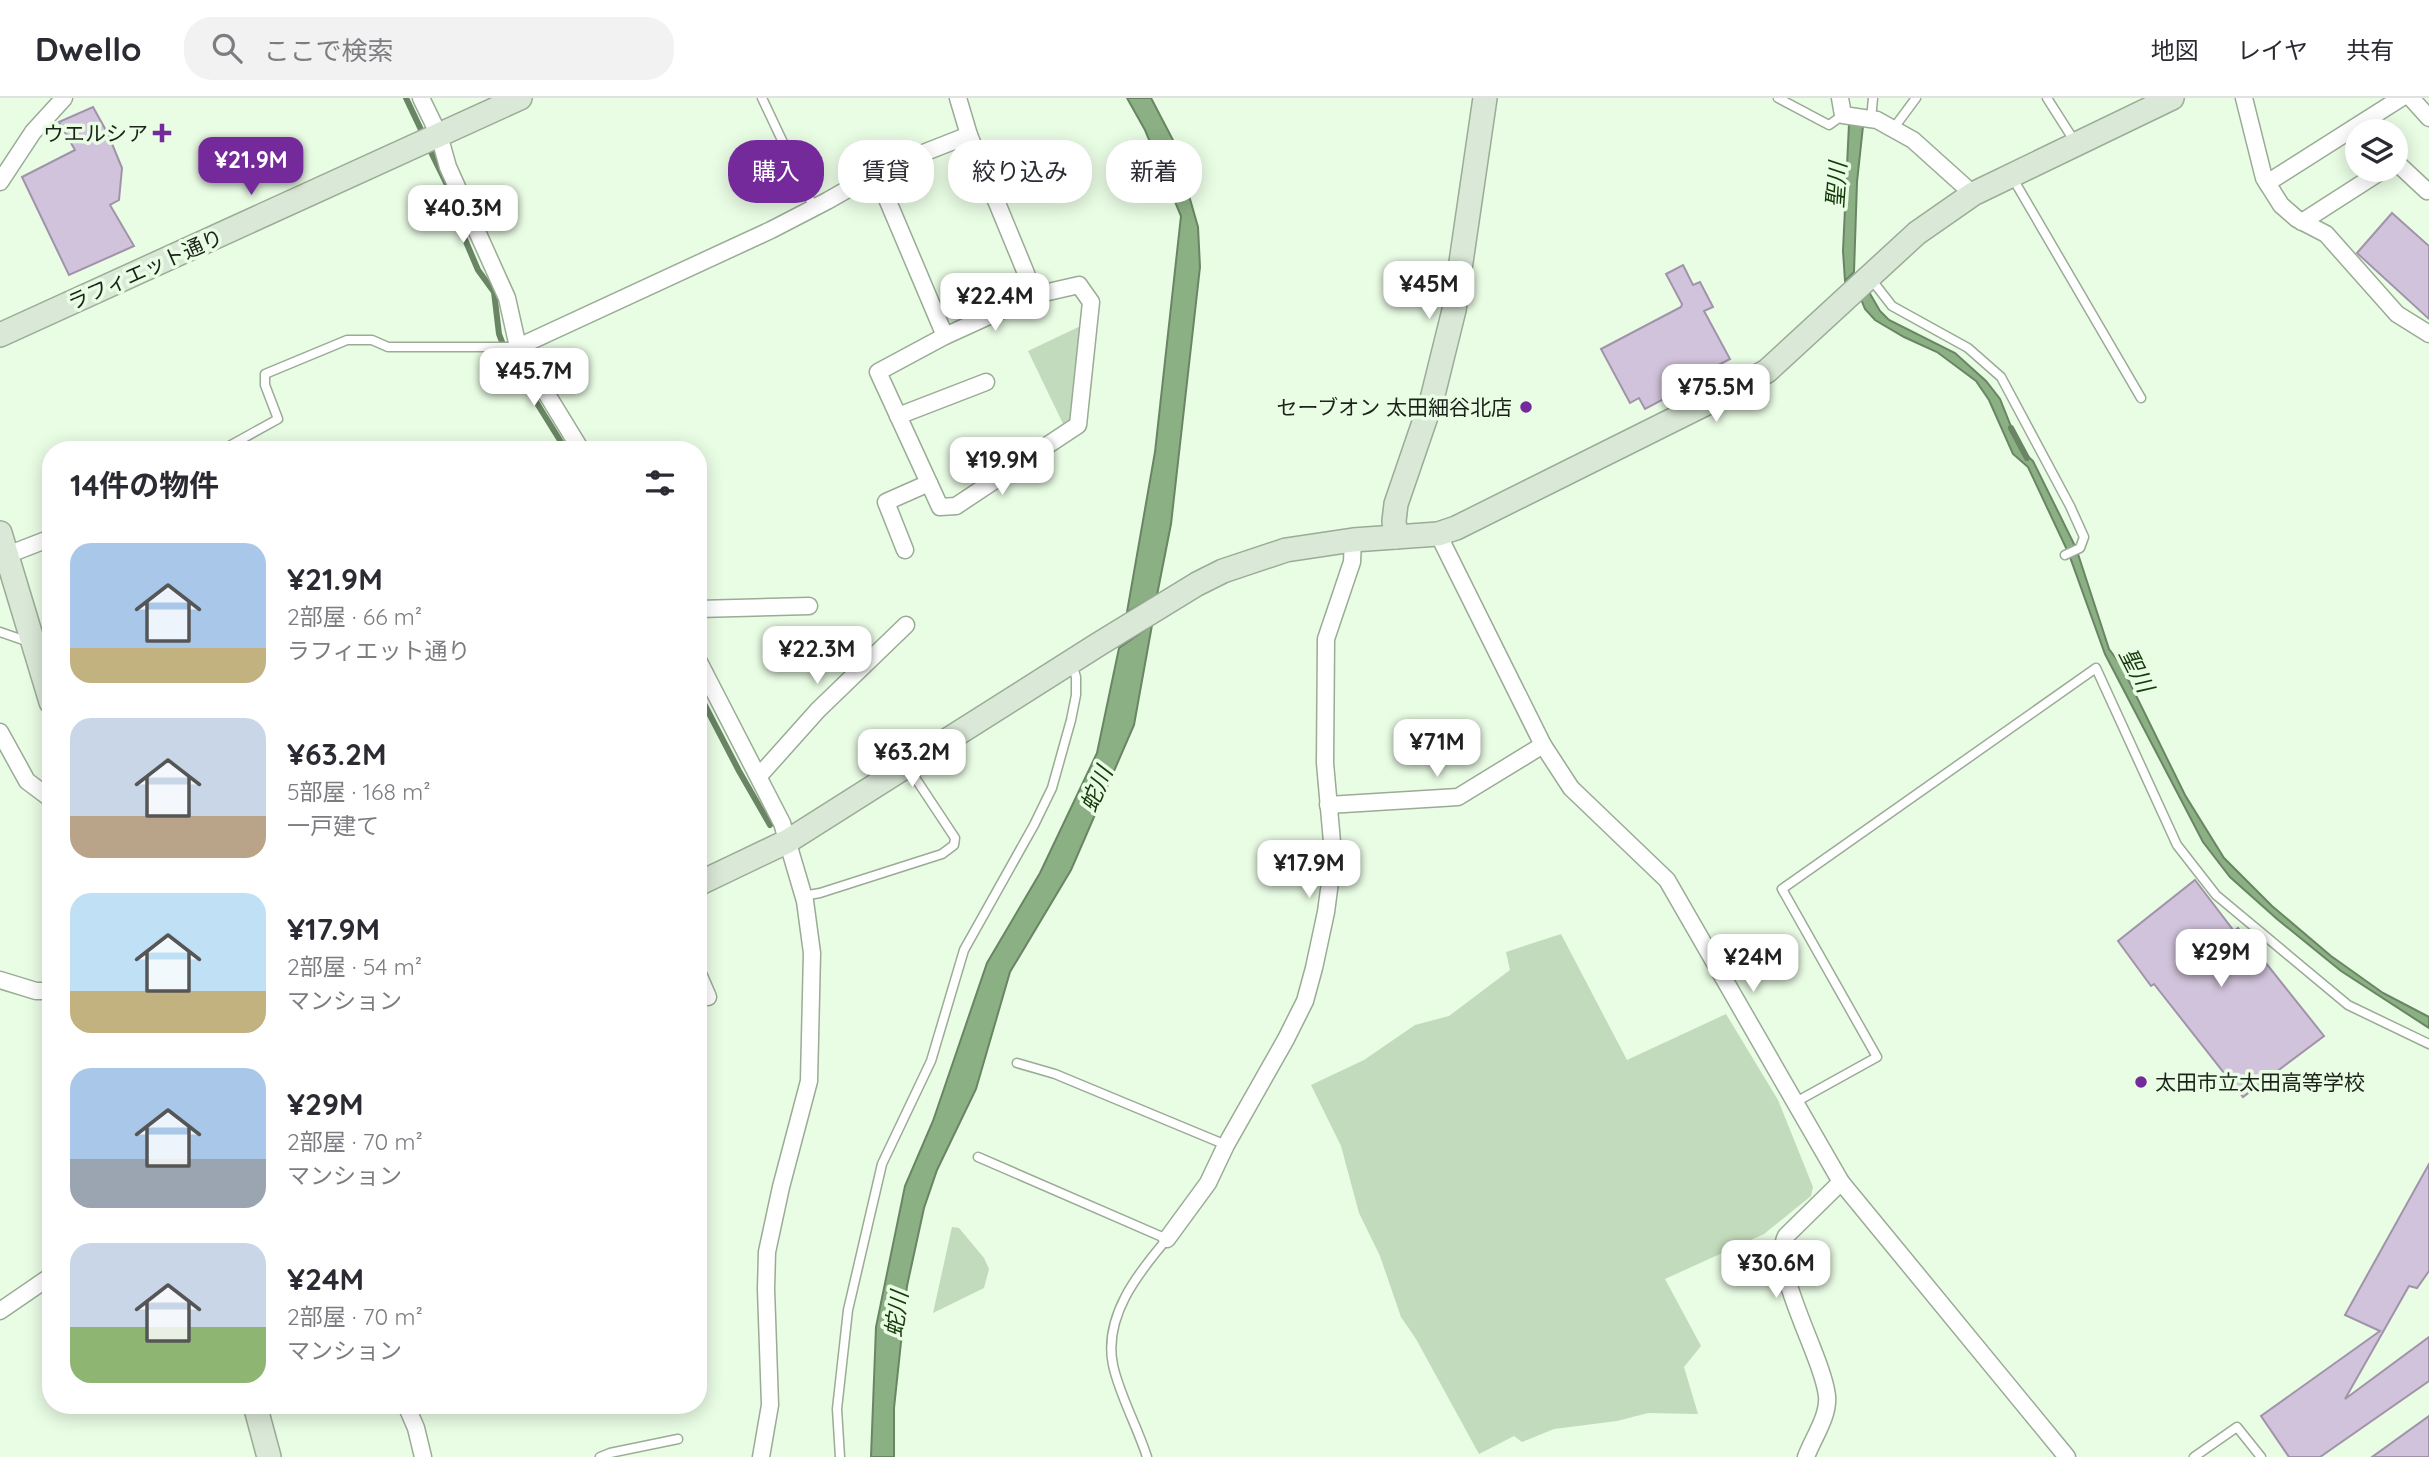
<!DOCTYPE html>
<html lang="ja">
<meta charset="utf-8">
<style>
:root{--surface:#fff;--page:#f2f2f3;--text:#2b2b33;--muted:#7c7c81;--line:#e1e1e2;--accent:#752a9c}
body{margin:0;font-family:Quicksand,"Noto Sans JP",sans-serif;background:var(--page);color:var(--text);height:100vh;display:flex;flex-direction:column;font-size:26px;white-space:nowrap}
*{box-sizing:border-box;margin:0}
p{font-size:23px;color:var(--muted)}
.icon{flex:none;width:38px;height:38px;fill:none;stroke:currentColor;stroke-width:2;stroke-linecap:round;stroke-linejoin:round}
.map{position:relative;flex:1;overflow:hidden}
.panel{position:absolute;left:42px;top:343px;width:665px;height:973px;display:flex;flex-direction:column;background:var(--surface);border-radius:28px;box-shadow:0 4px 18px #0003}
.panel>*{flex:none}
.banner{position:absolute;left:728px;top:42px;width:665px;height:63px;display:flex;gap:14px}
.buttons{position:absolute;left:2345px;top:21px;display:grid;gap:14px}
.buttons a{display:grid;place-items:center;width:63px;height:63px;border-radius:50%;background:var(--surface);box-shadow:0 4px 18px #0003;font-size:35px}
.price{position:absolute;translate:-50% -60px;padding:0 16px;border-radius:14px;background:#fff;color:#222;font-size:23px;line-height:46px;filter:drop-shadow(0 2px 4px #0008)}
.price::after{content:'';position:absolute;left:50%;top:42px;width:21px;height:16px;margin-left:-10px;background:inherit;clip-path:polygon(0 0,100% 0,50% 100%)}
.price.selected{background:var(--accent);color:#fff}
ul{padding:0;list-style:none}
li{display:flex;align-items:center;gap:21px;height:175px;padding:0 28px}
li span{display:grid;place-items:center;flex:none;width:196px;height:140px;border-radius:21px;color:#555}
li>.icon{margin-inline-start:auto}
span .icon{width:84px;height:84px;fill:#fffc;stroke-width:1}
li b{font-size:30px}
h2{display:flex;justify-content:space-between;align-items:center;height:84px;padding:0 28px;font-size:30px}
.pill{padding:0 24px;border-radius:28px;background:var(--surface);box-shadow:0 4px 18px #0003;font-size:24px;line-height:63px}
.pill.selected{background:var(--accent);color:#fff}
header{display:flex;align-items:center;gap:42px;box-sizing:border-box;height:98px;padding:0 35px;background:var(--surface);border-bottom:2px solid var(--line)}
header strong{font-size:33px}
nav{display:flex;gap:38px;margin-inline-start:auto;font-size:24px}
.search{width:490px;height:63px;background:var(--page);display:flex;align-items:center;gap:18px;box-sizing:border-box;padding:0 24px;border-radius:28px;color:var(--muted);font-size:26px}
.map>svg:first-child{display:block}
.green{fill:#c2dbbc}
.water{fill:#8bb083;stroke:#698564;stroke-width:2}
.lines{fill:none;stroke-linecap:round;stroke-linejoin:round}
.stream{stroke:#698564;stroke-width:6}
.building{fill:#d1c3db;stroke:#a093aa;stroke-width:2}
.lane-casing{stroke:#9aab96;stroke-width:11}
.street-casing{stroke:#9aab96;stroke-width:19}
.secondary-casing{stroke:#9aab96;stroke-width:26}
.lane{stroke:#fff;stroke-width:8}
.street{stroke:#fff;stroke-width:16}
.secondary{stroke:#dae8d7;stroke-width:23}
.poi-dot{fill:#752a9c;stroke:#e9fce4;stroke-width:2.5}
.labels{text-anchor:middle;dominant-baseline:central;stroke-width:7;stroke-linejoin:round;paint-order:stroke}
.poi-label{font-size:21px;fill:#1b221a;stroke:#e9fce4;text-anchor:end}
.street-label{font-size:21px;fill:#1b221a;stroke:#e9fce4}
.water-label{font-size:23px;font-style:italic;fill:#14390a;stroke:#e9fce4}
</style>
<header>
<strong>Dwello</strong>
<div class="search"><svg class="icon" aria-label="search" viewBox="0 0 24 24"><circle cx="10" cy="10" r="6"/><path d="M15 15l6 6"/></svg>ここで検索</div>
<nav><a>地図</a><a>レイヤ</a><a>共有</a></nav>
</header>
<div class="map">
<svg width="2429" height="1359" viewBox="0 0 2429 1359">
<rect width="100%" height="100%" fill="#e9fce4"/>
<g class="green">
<path d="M1089 224 1078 327 1067 334 1028 253Z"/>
<path d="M1561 836 1627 962 1726 916 1778 1002 1813 1089 1811 1098 1764 1136 1665 1181 1701 1248 1684 1269 1698 1316 1648 1315 1617 1323 1554 1331 1522 1344 1514 1338 1479 1356 1416 1241 1401 1219 1380 1158 1359 1115 1341 1048 1311 987 1364 962 1415 927 1449 918 1510 872 1506 854Z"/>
<path d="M952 1129 959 1130 984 1160 989 1171 984 1190 933 1215Z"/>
</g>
<g class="water">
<path d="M1127 0H1151L1173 42 1198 129 1200 169 1171 426 1157 497 1127 514 1155 354 1181 118 1145 32Z"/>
<path d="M1849 26 1863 28 1857 84 1854 174 1845 183 1843 153Z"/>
<path d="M1869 194 1880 213 1889 222 1955 255 1986 283 2000 301 2020 351 2033 363 2075 448 2067 452 2028 369 2013 356 1989 302 1976 283 1937 254 1904 239 1875 222 1865 211 1861 201Z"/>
<path d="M2078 456 2109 551 2121 567 2185 697 2224 760 2272 808 2331 858 2383 895 2429 919V930L2341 873 2277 821 2230 779 2203 744 2105 556 2070 459Z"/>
<path d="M1152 527 1134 627 1071 772 1010 874 976 991 937 1072 924 1110 907 1188 894 1310V1359H871L876 1229 905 1088 933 1023 987 865 1040 775 1097 655 1119 550Z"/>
</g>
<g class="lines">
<g class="stream">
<path d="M406 0 424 38"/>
<path d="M428 48 452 97 464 139 478 172 494 194 499 236 507 257 566 352"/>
<path d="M2011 330 2027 360"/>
<path d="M698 594 739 673 770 727"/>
</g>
</g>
<g class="building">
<path d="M93 9 108 36 122 70 119 102 110 107 134 148 69 177 22 79 75 52 59 24Z"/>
<path d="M2392 115 2429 148V221L2357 155Z"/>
<path d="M1683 167 1693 187 1700 184 1713 209 1704 213 1730 261 1699 277 1702 281 1645 311 1639 300 1630 305 1601 251 1681 209 1682 206 1666 176Z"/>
<path d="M2195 782 2234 833 2238 830 2324 938 2243 999 2154 886 2151 888 2118 843Z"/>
<path d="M2429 1066V1173L2417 1190 2409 1188 2345 1301 2429 1239V1283L2320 1359H2289L2261 1318 2380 1233 2345 1217Z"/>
<path d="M2429 1318V1359H2372Z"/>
</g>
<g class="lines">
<defs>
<g id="lane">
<path d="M762 0 814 110"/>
<path d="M1778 0 1829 27 1843 17"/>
<path d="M2047 0 2075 44"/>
<path d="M1871 21 1873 0"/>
<path d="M1893 31 1916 0"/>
<path d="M2012 79 2141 300"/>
<path d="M1871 181 1892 208 1968 250 2001 279 2070 408 2084 439 2080 450 2065 457"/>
<path d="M222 352 278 321 265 287V276L347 242H372L388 249H518"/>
<path d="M0 534 29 544"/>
<path d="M803 798 820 795 942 756 954 747 955 740 908 669"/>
<path d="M1017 965 1055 976 1226 1047"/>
<path d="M1794 1005 1877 959 1782 791 2096 570 2177 747 2216 797 2348 907 2429 946"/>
<path d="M978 1059 1167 1141C1138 1175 1103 1219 1113 1267 1119 1296 1138 1330 1147 1359"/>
<path d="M600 1359 610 1355 678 1341"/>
<path d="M840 1359 837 1311 848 1212 882 1066 931 963 964 852 1034 727 1052 690 1071 622 1076 597V579L1072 566"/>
<path d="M2194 1359 2237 1329 2261 1359"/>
</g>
<g id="street">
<path d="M421 0 439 37 448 69 507 200 518 249 581 352"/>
<path d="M1840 0 1843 17 1877 22 1913 42 1973 96"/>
<path d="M2244 0 2264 80 2281 107 2297 121 2326 136 2397 216 2429 236"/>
<path d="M2411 0 2429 20"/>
<path d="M2396 64 2427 93 2429 92"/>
<path d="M876 75 945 238 1035 197 969 37"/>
<path d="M0 84 33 34 64 0"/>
<path d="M2267 85 2401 0"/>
<path d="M2302 124 2383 72"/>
<path d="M945 238 878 274 940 409 956 408 1078 327 1091 204 1079 187 1035 197"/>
<path d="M518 249 771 132 827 103 885 70 969 37 958 0"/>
<path d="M898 318 986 284"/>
<path d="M1438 436 1543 647 1571 690 1667 782 1841 1084 2067 1359"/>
<path d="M905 452 886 404 929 385"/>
<path d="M7 457 51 440"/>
<path d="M698 511 809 508"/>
<path d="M698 562 782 725 805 803 812 855 809 983 781 1089 767 1154 766 1191 770 1307 761 1359"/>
<path d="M0 634 27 683 51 701"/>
<path d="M759 678 818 612 906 527"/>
<path d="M1328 707 1458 699 1543 647"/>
<path d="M698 876 708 899"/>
<path d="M0 882 36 893H51"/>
<path d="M1167 1141 1208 1085 1226 1047 1286 941 1305 903 1314 870 1326 814 1332 769V744L1325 665 1326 541 1352 464 1353 442"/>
<path d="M0 1213 51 1178"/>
<path d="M406 1307 416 1330 423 1359"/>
<path d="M1806 1359C1813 1340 1829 1318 1827 1298 1823 1259 1769 1170 1786 1138L1841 1084"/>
</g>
<g id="secondary">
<path d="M0 237 520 0"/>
<path d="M0 435 51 604"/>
<path d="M1396 439 1394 423 1396 406 1432 301 1454 212 1485 0"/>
<path d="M698 786 788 743 1099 546 1197 486 1223 473 1286 452 1353 442 1438 436 1456 430 1741 288 1767 273 1917 135 1973 96 2172 0"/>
<path d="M255 1307 269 1359"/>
</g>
</defs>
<use href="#lane" class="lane-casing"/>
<use href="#street" class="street-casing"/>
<use href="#secondary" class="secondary-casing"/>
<use href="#lane" class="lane"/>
<use href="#street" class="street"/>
<use href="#secondary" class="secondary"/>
</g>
<g class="poi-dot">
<path d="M158.5 24.5h7v7h7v7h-7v7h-7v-7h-7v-7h7z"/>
<circle cx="1526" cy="309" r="7"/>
<circle cx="2141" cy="984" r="7"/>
</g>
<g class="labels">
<g class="poi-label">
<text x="148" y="35">ウエルシア</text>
<text x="1512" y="309">セーブオン 太田細谷北店</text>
<text x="2155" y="984" text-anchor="start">太田市立太田高等学校</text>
</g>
<g class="street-label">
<text transform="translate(145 171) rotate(-24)">ラフィエット通り</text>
</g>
<g class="water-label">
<text transform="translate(1836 87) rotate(-86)">聖川</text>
<text transform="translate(2137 572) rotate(63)">聖川</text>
<text transform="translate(1096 691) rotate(-67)">蛇川</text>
<text transform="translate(896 1216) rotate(-82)">蛇川</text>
</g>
</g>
</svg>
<div class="buttons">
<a><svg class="icon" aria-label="layers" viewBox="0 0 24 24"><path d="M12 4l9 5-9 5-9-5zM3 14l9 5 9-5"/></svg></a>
</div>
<b class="price selected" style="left:251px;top:99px">¥21.9M</b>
<b class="price" style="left:463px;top:147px">¥40.3M</b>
<b class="price" style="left:1429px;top:223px">¥45M</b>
<b class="price" style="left:995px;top:235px">¥22.4M</b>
<b class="price" style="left:534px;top:310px">¥45.7M</b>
<b class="price" style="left:1716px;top:326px">¥75.5M</b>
<b class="price" style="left:1002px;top:399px">¥19.9M</b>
<b class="price" style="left:817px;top:588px">¥22.3M</b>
<b class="price" style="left:1437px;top:681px">¥71M</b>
<b class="price" style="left:912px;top:691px">¥63.2M</b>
<b class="price" style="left:1309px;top:802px">¥17.9M</b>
<b class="price" style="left:2221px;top:891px">¥29M</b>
<b class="price" style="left:1753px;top:896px">¥24M</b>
<b class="price" style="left:1776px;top:1202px">¥30.6M</b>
<div class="banner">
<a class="pill selected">購入</a>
<a class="pill">賃貸</a>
<a class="pill">絞り込み</a>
<a class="pill">新着</a>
</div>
<section class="panel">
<h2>14件の物件<svg class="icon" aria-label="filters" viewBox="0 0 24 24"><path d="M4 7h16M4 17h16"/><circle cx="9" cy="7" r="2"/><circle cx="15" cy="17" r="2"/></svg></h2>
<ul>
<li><span style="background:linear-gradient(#a9c7e8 75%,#c2b280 0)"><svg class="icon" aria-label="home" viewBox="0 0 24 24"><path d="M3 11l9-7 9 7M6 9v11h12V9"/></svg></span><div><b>¥21.9M</b><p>2部屋 · 66 m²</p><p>ラフィエット通り</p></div></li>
<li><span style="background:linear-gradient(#c9d6e8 70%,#b9a48a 0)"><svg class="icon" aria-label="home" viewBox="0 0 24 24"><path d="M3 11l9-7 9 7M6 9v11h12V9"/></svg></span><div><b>¥63.2M</b><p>5部屋 · 168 m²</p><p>一戸建て</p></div></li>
<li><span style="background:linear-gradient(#bfe0f5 70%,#c2b280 0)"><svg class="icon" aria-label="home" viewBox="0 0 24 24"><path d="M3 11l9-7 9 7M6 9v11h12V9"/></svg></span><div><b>¥17.9M</b><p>2部屋 · 54 m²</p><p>マンション</p></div></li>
<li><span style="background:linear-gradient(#a9c7e8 65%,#9aa5b1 0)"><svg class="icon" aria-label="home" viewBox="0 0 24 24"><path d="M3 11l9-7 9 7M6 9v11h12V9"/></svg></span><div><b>¥29M</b><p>2部屋 · 70 m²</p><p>マンション</p></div></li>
<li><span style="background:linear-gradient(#c9d6e8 60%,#8fb573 0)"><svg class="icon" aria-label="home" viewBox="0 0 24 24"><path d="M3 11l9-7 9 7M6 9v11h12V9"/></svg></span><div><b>¥24M</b><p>2部屋 · 70 m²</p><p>マンション</p></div></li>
</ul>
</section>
</div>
